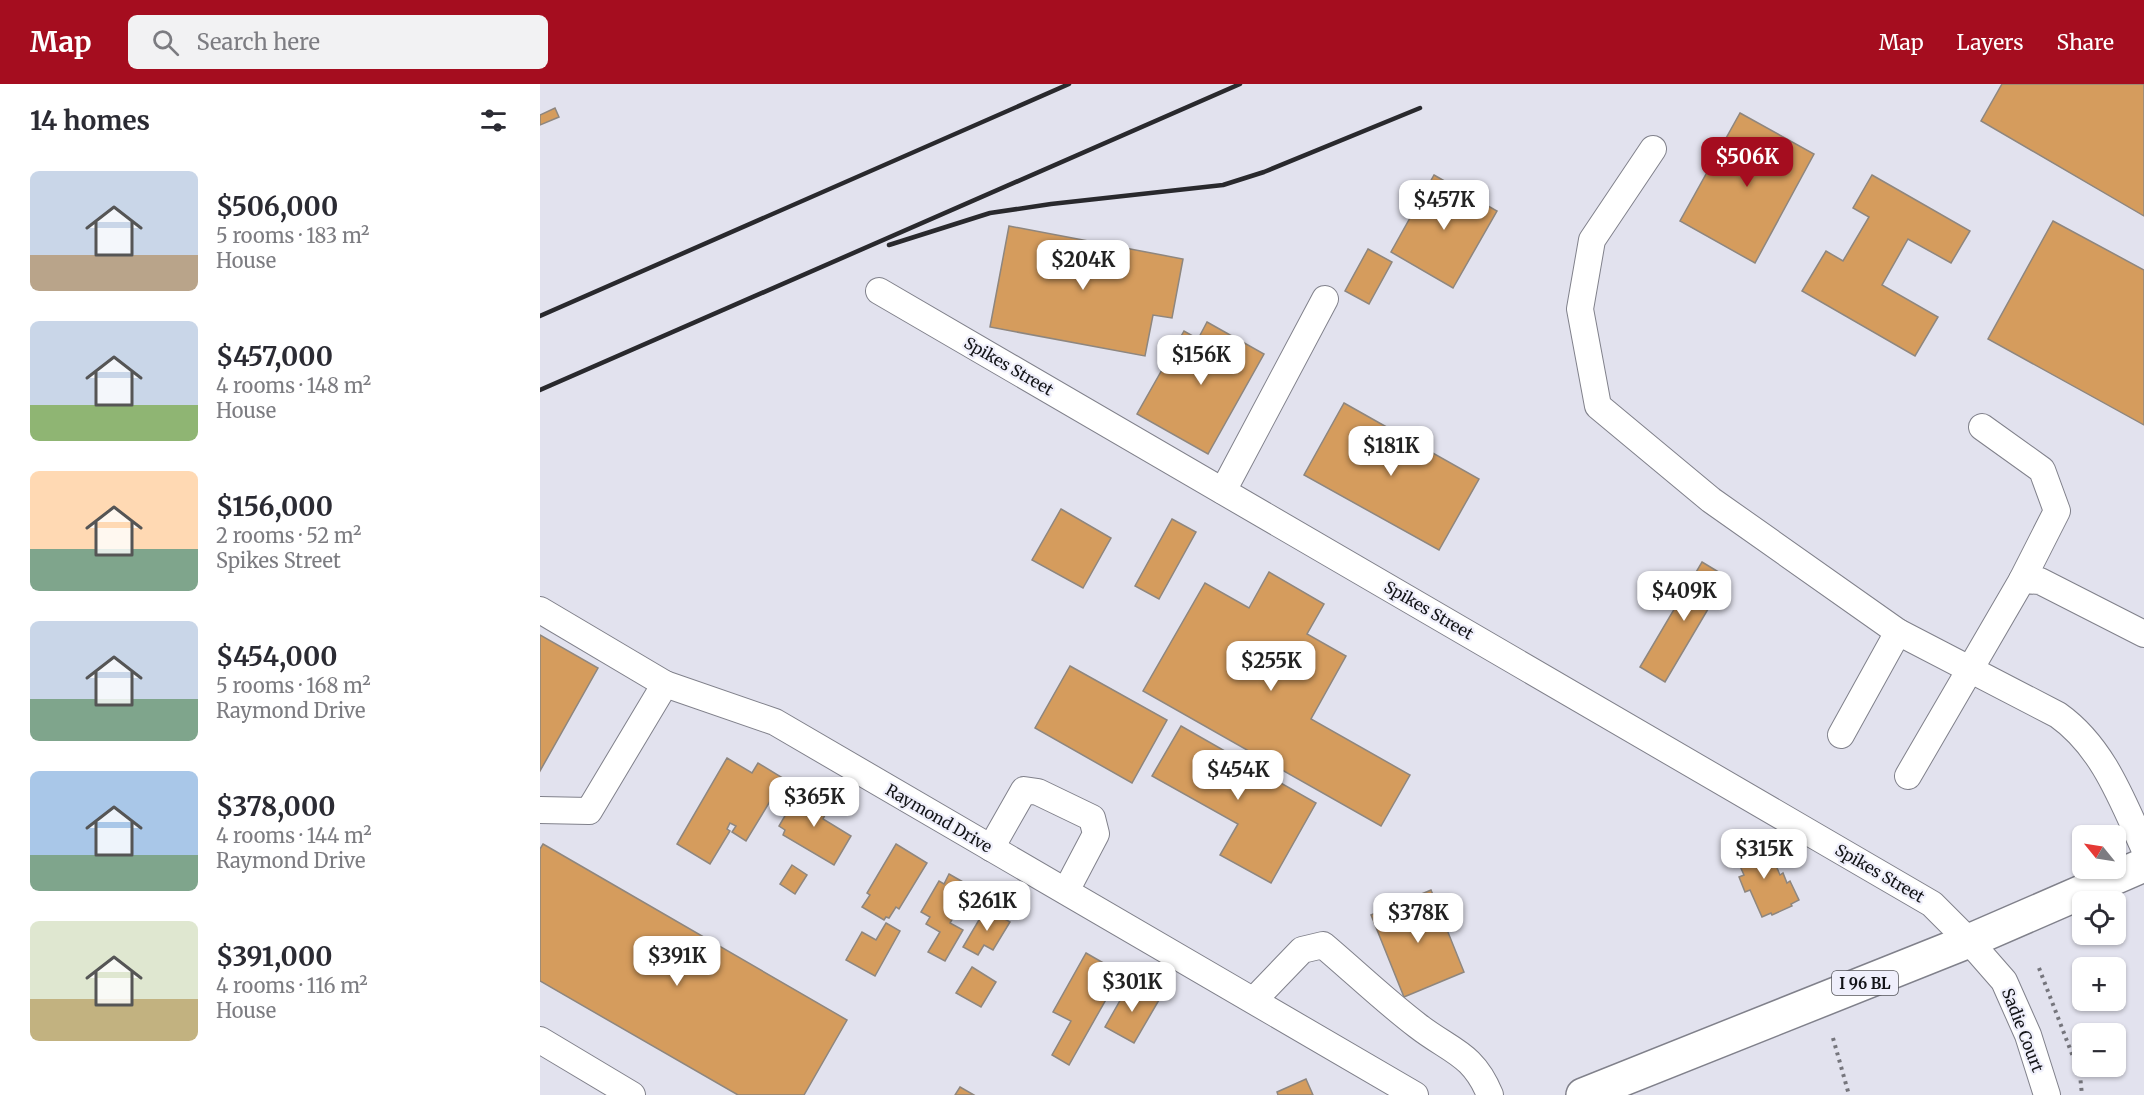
<!DOCTYPE html>
<meta charset="utf-8">
<style>
:root{--surface:#fff;--page:#f2f2f3;--text:#2b2b33;--muted:#7c7c81;--accent:#a50d1f}
body{margin:0;font-family:Merriweather,serif;background:var(--page);color:var(--text);height:100vh;display:flex;flex-direction:column;font-size:22px;white-space:nowrap}
*{box-sizing:border-box;margin:0}
p{font-size:20px;color:var(--muted)}
.icon{flex:none;width:33px;height:33px;fill:none;stroke:currentColor;stroke-width:2;stroke-linecap:round;stroke-linejoin:round}
.map{position:relative;flex:1;overflow:hidden}
.side{display:flex;flex-direction:column;background:var(--surface);width:540px}
.side>*{flex:none}
.needle{width:39px;rotate:300deg}
.buttons{position:absolute;left:1532px;top:741px;display:grid;gap:12px}
.buttons a{display:grid;place-items:center;width:54px;height:54px;border-radius:9px;background:var(--surface);box-shadow:0 2px 4px #0004;font-size:30px}
.price{position:absolute;translate:-50% -51px;padding:0 14px;border-radius:12px;background:#fff;color:#222;font-size:20px;line-height:39px;filter:drop-shadow(0 2px 3px #0008)}
.price::after{content:'';position:absolute;left:50%;top:36px;width:18px;height:14px;margin-left:-9px;background:inherit;clip-path:polygon(0 0,100% 0,50% 100%)}
.price.selected{background:var(--accent);color:#fff}
ul{padding:0;list-style:none}
li{display:flex;align-items:center;gap:18px;height:150px;padding:0 30px}
li span{display:grid;place-items:center;flex:none;width:168px;height:120px;border-radius:9px;color:#555}
li>.icon{margin-inline-start:auto}
span .icon{width:72px;height:72px;fill:#fffc;stroke-width:1}
li b{font-size:26px}
h2{display:flex;justify-content:space-between;align-items:center;height:72px;padding:0 30px;font-size:26px}
header{display:flex;align-items:center;gap:36px;box-sizing:border-box;height:84px;padding:0 30px;background:var(--accent);color:#fff}
header strong{font-size:28px}
nav{display:flex;gap:33px;margin-inline-start:auto;font-size:21px}
.search{width:420px;height:54px;background:var(--page);display:flex;align-items:center;gap:15px;box-sizing:border-box;padding:0 21px;border-radius:9px;color:var(--muted);font-size:22px}
main{display:flex;flex:1;min-height:0}
.map>svg:first-child{display:block}
.building{fill:#d59c5d;stroke:#8e867e;stroke-width:1.5}
.lines{fill:none;stroke-linecap:round;stroke-linejoin:round}
.minor-casing{stroke:#80818b;stroke-width:28}
.major-casing{stroke:#80818b;stroke-width:36}
.path{stroke:#75757c;stroke-width:4;stroke-dasharray:3 4.5;stroke-linecap:butt}
.minor{stroke:#fff;stroke-width:26}
.major{stroke:#fff;stroke-width:33}
.rail{stroke:#29292d;stroke-width:4.5}
.labels{text-anchor:middle;dominant-baseline:central;stroke-width:4.5;stroke-linejoin:round;paint-order:stroke}
.shield{fill:#efeffb;stroke:#55565b;stroke-width:1.5}
.shield-label{font-size:15px;font-weight:bold;fill:#131417}
.street-label{font-size:16px;fill:#131417;stroke:#efeffb}
</style>
<header>
<strong>Map</strong>
<div class="search"><svg class="icon" aria-label="search" viewBox="0 0 24 24"><circle cx="10" cy="10" r="6"/><path d="M15 15l6 6"/></svg>Search here</div>
<nav><a>Map</a><a>Layers</a><a>Share</a></nav>
</header>
<main>
<section class="side">
<h2>14 homes<svg class="icon" aria-label="filters" viewBox="0 0 24 24"><path d="M4 7h16M4 17h16"/><circle cx="9" cy="7" r="2"/><circle cx="15" cy="17" r="2"/></svg></h2>
<ul>
<li><span style="background:linear-gradient(#c9d6e8 70%,#b9a48a 0)"><svg class="icon" aria-label="home" viewBox="0 0 24 24"><path d="M3 11l9-7 9 7M6 9v11h12V9"/></svg></span><div><b>$506,000</b><p>5 rooms · 183 m²</p><p>House</p></div></li>
<li><span style="background:linear-gradient(#c9d6e8 70%,#8fb573 0)"><svg class="icon" aria-label="home" viewBox="0 0 24 24"><path d="M3 11l9-7 9 7M6 9v11h12V9"/></svg></span><div><b>$457,000</b><p>4 rooms · 148 m²</p><p>House</p></div></li>
<li><span style="background:linear-gradient(#ffd9b3 65%,#7fa58c 0)"><svg class="icon" aria-label="home" viewBox="0 0 24 24"><path d="M3 11l9-7 9 7M6 9v11h12V9"/></svg></span><div><b>$156,000</b><p>2 rooms · 52 m²</p><p>Spikes Street</p></div></li>
<li><span style="background:linear-gradient(#c9d6e8 65%,#7fa58c 0)"><svg class="icon" aria-label="home" viewBox="0 0 24 24"><path d="M3 11l9-7 9 7M6 9v11h12V9"/></svg></span><div><b>$454,000</b><p>5 rooms · 168 m²</p><p>Raymond Drive</p></div></li>
<li><span style="background:linear-gradient(#a9c7e8 70%,#7fa58c 0)"><svg class="icon" aria-label="home" viewBox="0 0 24 24"><path d="M3 11l9-7 9 7M6 9v11h12V9"/></svg></span><div><b>$378,000</b><p>4 rooms · 144 m²</p><p>Raymond Drive</p></div></li>
<li><span style="background:linear-gradient(#dfe7d0 65%,#c2b280 0)"><svg class="icon" aria-label="home" viewBox="0 0 24 24"><path d="M3 11l9-7 9 7M6 9v11h12V9"/></svg></span><div><b>$391,000</b><p>4 rooms · 116 m²</p><p>House</p></div></li>
</ul>
</section>
<div class="map">
<svg width="1604" height="1011" viewBox="0 0 1604 1011">
<rect width="100%" height="100%" fill="#e2e2ee"/>
<g class="building">
<path d="M1462 0H1604V132L1441 37Z"/>
<path d="M15 24 19 33 0 41V31Z"/>
<path d="M1200 29 1274 70 1215 179 1140 137Z"/>
<path d="M894 91 957 127 913 204 851 168Z"/>
<path d="M1332 91 1430 147 1411 179 1368 155 1342 201 1398 233 1375 272 1262 207 1286 167 1303 177 1329 133 1313 124Z"/>
<path d="M1513 137 1604 186V341L1448 255Z"/>
<path d="M469 142 643 175 632 234 613 231 605 272 450 243Z"/>
<path d="M828 165 852 178 829 220 805 207Z"/>
<path d="M667 238 724 270 668 370 597 330 644 247 658 255Z"/>
<path d="M804 319 939 395 899 466 764 391Z"/>
<path d="M521 425 571 454 543 504 492 476Z"/>
<path d="M632 435 656 448 619 515 595 502Z"/>
<path d="M1162 478 1187 493 1125 598 1100 583Z"/>
<path d="M729 488 784 520 767 550 806 572 771 635 870 691 841 742 603 607 665 499 709 524Z"/>
<path d="M0 551 58 584 0 687Z"/>
<path d="M530 582 627 636 592 699 495 644Z"/>
<path d="M641 642 776 719 731 799 680 771 698 740 612 692Z"/>
<path d="M187 674 212 689 218 679 246 696 241 706 238 704 206 757 192 748 196 742 190 739 187 745 190 747 170 780 137 760Z"/>
<path d="M266 705 286 717 281 726 286 729 283 735 311 752 294 781 243 751 245 746 239 742 257 711 261 713Z"/>
<path d="M1208 756 1210 762 1215 760 1222 774 1231 770 1240 791 1243 789 1247 799 1250 797 1259 816 1251 820 1252 822 1232 831 1231 829 1222 833 1210 806 1205 808 1199 793 1204 791 1192 764Z"/>
<path d="M3 760 307 936 264 1011H198L0 897V765Z"/>
<path d="M356 760 387 779 359 825 356 823 349 834 346 833 344 836 322 823 330 811 327 809Z"/>
<path d="M252 781 267 791 255 810 240 800Z"/>
<path d="M409 790 425 799 420 808 426 812 410 839 423 846 405 877 388 868 400 848 386 840 390 833 381 828 399 797 404 800Z"/>
<path d="M891 806 924 888 864 913 831 831Z"/>
<path d="M446 824 470 838 453 866 444 861 438 871 423 863Z"/>
<path d="M346 839 360 847 335 892 306 876 322 848 336 856Z"/>
<path d="M546 869 581 889 529 981 512 971 531 937 513 928Z"/>
<path d="M432 883 456 898 441 923 416 909Z"/>
<path d="M590 899 619 916 594 959 565 943Z"/>
<path d="M766 995 773 1011H738L737 1008Z"/>
<path d="M420 1003 434 1011H415Z"/>
</g>
<g class="lines">
<defs>
<g id="minor">
<path d="M1113 65 1052 156 1040 225 1058 322 1171 416 1358 548 1518 631C1563 663 1582 716 1604 764"/>
<path d="M339 207 1392 820 1429 857 1464 897 1488 951 1507 1011"/>
<path d="M1442 343 1502 386 1517 427 1482 496"/>
<path d="M683 407 785 215"/>
<path d="M0 526 125 600"/>
<path d="M1301 651 1358 548"/>
<path d="M1368 692 1482 496 1500 497 1604 550"/>
<path d="M0 726 49 727 125 600 235 638 875 1011"/>
<path d="M451 764 484 706 498 708 552 734 556 750 526 807"/>
<path d="M714 916 762 866 783 861C815 888 845 917 878 942 910 967 933 969 950 1011"/>
<path d="M0 956 92 1011"/>
</g>
<path id="major" d="M1043 1011 1429 857 1604 781"/>
</defs>
<use href="#minor" class="minor-casing"/>
<use href="#major" class="major-casing"/>
<g class="path">
<path d="M1499 884 1540 991 1542 1011"/>
<path d="M1293 954 1309 1011"/>
</g>
<use href="#minor" class="minor"/>
<use href="#major" class="major"/>
<g class="rail">
<path d="M349 161 450 129 511 120 683 101 724 88 880 24"/>
<path d="M0 232 529 0"/>
<path d="M0 306 700 0"/>
</g>
</g>
<g class="labels">
<rect class="shield" x="1292" y="887" width="66" height="24" rx="4.5"/>
<g class="shield-label">
<text x="1325" y="899">I 96 BL</text>
</g>
<g class="street-label">
<text transform="translate(469 282) rotate(30)">Spikes Street</text>
<text transform="translate(889 526) rotate(30)">Spikes Street</text>
<text transform="translate(399 734) rotate(30)">Raymond Drive</text>
<text transform="translate(1340 789) rotate(30)">Spikes Street</text>
<text transform="translate(1483 946) rotate(69)">Sadie Court</text>
</g>
</g>
</svg>
<div class="buttons">
<a><svg class="needle" viewBox="-14 -14 28 28"><path d="M0-13l5 13h-10z" fill="#e53935"/><path d="M0 13l5-13h-10z" fill="#7c7c81"/></svg></a>
<a><svg class="icon" aria-label="locate" viewBox="0 0 24 24"><circle cx="12" cy="12" r="6"/><path d="M12 2v4M12 18v4M2 12h4M18 12h4"/></svg></a>
<a>+</a>
<a>−</a>
</div>
<b class="price selected" style="left:1207px;top:104px">$506K</b>
<b class="price" style="left:904px;top:147px">$457K</b>
<b class="price" style="left:543px;top:207px">$204K</b>
<b class="price" style="left:661px;top:302px">$156K</b>
<b class="price" style="left:851px;top:393px">$181K</b>
<b class="price" style="left:1144px;top:538px">$409K</b>
<b class="price" style="left:731px;top:608px">$255K</b>
<b class="price" style="left:698px;top:717px">$454K</b>
<b class="price" style="left:274px;top:744px">$365K</b>
<b class="price" style="left:1224px;top:796px">$315K</b>
<b class="price" style="left:447px;top:848px">$261K</b>
<b class="price" style="left:878px;top:860px">$378K</b>
<b class="price" style="left:137px;top:903px">$391K</b>
<b class="price" style="left:592px;top:929px">$301K</b>
</div>
</main>
